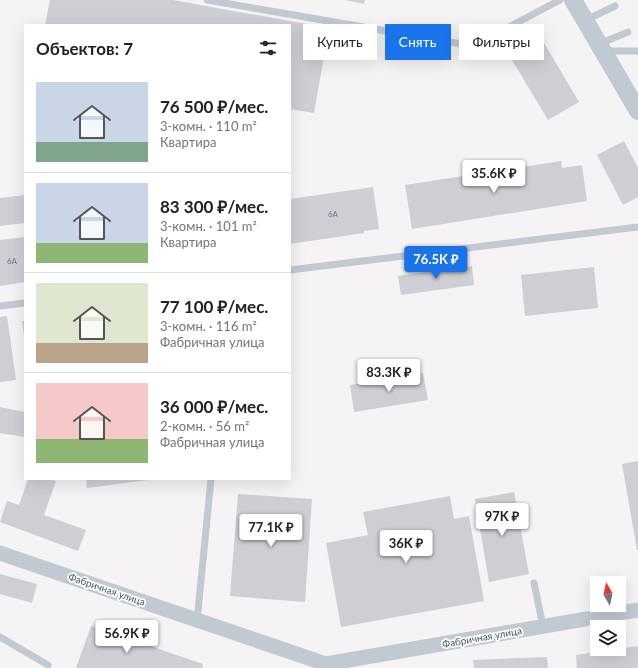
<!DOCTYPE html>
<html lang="ru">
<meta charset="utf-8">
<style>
:root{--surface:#fff;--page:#f6f6f6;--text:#202124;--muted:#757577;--line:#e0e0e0;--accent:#1a73e8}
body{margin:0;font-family:Lato,sans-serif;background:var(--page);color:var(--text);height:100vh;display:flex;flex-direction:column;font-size:15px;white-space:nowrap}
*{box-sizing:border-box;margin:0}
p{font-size:13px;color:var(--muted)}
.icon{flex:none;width:22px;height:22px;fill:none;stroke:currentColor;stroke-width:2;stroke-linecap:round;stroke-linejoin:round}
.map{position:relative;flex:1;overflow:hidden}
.details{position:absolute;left:24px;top:24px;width:267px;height:456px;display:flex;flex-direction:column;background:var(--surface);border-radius:0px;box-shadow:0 4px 16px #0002}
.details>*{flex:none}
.banner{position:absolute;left:303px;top:24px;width:275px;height:36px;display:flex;gap:8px}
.needle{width:26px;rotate:351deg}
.controls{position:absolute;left:590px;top:576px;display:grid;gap:8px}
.controls a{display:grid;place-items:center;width:36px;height:36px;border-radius:0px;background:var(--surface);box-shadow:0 4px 16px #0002;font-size:20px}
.price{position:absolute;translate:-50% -34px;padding:0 9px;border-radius:4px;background:#fff;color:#222;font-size:13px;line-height:26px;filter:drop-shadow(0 1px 2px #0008)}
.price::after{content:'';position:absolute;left:50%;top:24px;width:12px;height:9px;margin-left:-6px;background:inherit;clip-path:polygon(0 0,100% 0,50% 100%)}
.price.current{background:var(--accent);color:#fff}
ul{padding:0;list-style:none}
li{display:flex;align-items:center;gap:12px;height:100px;padding:0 12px}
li+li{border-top:1px solid var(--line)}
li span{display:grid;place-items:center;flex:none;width:112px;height:80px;border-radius:0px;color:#555}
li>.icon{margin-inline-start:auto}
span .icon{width:48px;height:48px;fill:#fffc;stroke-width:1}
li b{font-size:17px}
h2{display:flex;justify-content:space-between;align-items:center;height:48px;padding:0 12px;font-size:17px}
.tag{padding:0 14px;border-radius:0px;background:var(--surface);box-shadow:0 4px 16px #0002;font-size:14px;line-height:36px}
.tag.current{background:var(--accent);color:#fff}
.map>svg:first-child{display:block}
.building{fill:#cdcfd5}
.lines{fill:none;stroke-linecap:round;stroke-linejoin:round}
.service{stroke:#c1cad2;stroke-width:7}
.minor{stroke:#c1cad2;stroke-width:15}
.tertiary{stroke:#c1cad2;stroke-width:18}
.labels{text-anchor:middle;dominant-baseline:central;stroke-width:3.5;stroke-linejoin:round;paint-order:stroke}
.number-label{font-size:8px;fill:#6b747e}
.street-label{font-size:10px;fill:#4a5661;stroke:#fff}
</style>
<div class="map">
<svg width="638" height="668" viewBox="0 0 638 668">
<rect width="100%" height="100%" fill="#f5f3f3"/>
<g class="building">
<path d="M50 0H173L329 28 314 113 290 109V25H45Z"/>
<path d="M346 0H365L364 4Z"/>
<path d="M537 31 579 102 548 120 506 50Z"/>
<path d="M624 141 638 168V197L623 205 597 155Z"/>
<path d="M561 161 562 168 582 165 587 201 412 229 405 185Z"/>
<path d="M373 187 379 229 364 231V233L290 244V199Z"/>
<path d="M25 195V223L0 226V198Z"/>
<path d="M25 237V282L0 286V240Z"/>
<path d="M472 266 474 285 401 295 398 276Z"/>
<path d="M594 267 598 308 525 316 521 275Z"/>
<path d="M7 316 16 380 0 382V317Z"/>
<path d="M22 321H25V336H24Z"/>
<path d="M423 373 428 400 354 412 350 385Z"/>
<path d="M0 407 25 412V437L0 433Z"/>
<path d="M638 461V550H637L622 464Z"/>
<path d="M28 479H51L56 481 44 515 86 530 78 551 0 522 7 501 19 505Z"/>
<path d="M86 479H148V480L87 488Z"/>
<path d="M514 492 529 574 489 582 475 499Z"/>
<path d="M238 494 312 499 305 602 230 596Z"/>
<path d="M450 496 454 519 469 516 484 601 341 627 326 543 368 535 363 512Z"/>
<path d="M0 574 37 584 32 603 0 594Z"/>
<path d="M91 626 203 664 202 668H76Z"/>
<path d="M638 646V668H577L576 655Z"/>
<path d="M547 657 548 668H474L473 660Z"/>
</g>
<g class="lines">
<g class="service">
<path d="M207 0 473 46 560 0"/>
<path d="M586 20 615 6"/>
<path d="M599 44 628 32"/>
<path d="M604 51H638"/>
<path d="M290 270 638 227"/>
<path d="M0 306 25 303"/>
<path d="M534 583 543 626"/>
<path d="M619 585 624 612"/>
<path d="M197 621 211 479"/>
<path d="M0 637 48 665"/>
</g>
<g class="minor">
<path d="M0 553 326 664 327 668"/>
<path d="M326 664 638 610"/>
</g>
<path class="tertiary" d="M573 0 638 111"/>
</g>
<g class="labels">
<g class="number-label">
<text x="333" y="214">6А</text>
<text x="12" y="261">6А</text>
</g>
<g class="street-label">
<text transform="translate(107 589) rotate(19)">Фабричная улица</text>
<text transform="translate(482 637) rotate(-10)">Фабричная улица</text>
</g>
</g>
</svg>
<div class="controls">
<a><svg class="needle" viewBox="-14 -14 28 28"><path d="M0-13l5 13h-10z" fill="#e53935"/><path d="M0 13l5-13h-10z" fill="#757577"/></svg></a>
<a><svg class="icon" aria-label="layers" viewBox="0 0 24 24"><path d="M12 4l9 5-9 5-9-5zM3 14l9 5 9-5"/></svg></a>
</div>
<b class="price" style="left:494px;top:194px">35.6K ₽</b>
<b class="price current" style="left:436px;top:280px">76.5K ₽</b>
<b class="price" style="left:389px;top:393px">83.3K ₽</b>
<b class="price" style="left:502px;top:537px">97K ₽</b>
<b class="price" style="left:271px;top:548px">77.1K ₽</b>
<b class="price" style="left:406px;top:564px">36K ₽</b>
<b class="price" style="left:127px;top:654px">56.9K ₽</b>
<div class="banner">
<a class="tag">Купить</a>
<a class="tag current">Снять</a>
<a class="tag">Фильтры</a>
</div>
<section class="details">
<h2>Объектов: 7<svg class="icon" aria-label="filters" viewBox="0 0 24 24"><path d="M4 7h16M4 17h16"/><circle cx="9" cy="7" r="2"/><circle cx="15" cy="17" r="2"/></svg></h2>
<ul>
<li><span style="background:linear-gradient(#c9d6e8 75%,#7fa58c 0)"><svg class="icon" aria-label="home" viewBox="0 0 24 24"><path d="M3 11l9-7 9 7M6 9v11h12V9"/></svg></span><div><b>76 500 ₽/мес.</b><p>3-комн. · 110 m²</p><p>Квартира</p></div></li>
<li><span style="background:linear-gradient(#c9d6e8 75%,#8fb573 0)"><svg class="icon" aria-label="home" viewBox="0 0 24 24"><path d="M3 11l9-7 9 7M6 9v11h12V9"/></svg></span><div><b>83 300 ₽/мес.</b><p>3-комн. · 101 m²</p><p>Квартира</p></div></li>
<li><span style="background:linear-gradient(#dfe7d0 75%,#b9a48a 0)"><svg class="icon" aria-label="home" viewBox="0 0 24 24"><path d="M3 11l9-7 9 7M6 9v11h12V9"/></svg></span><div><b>77 100 ₽/мес.</b><p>3-комн. · 116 m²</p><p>Фабричная улица</p></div></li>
<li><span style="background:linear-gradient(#f6c9c9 70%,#8fb573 0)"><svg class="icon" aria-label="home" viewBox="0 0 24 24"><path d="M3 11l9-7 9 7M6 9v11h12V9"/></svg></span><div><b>36 000 ₽/мес.</b><p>2-комн. · 56 m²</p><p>Фабричная улица</p></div></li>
</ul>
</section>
</div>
